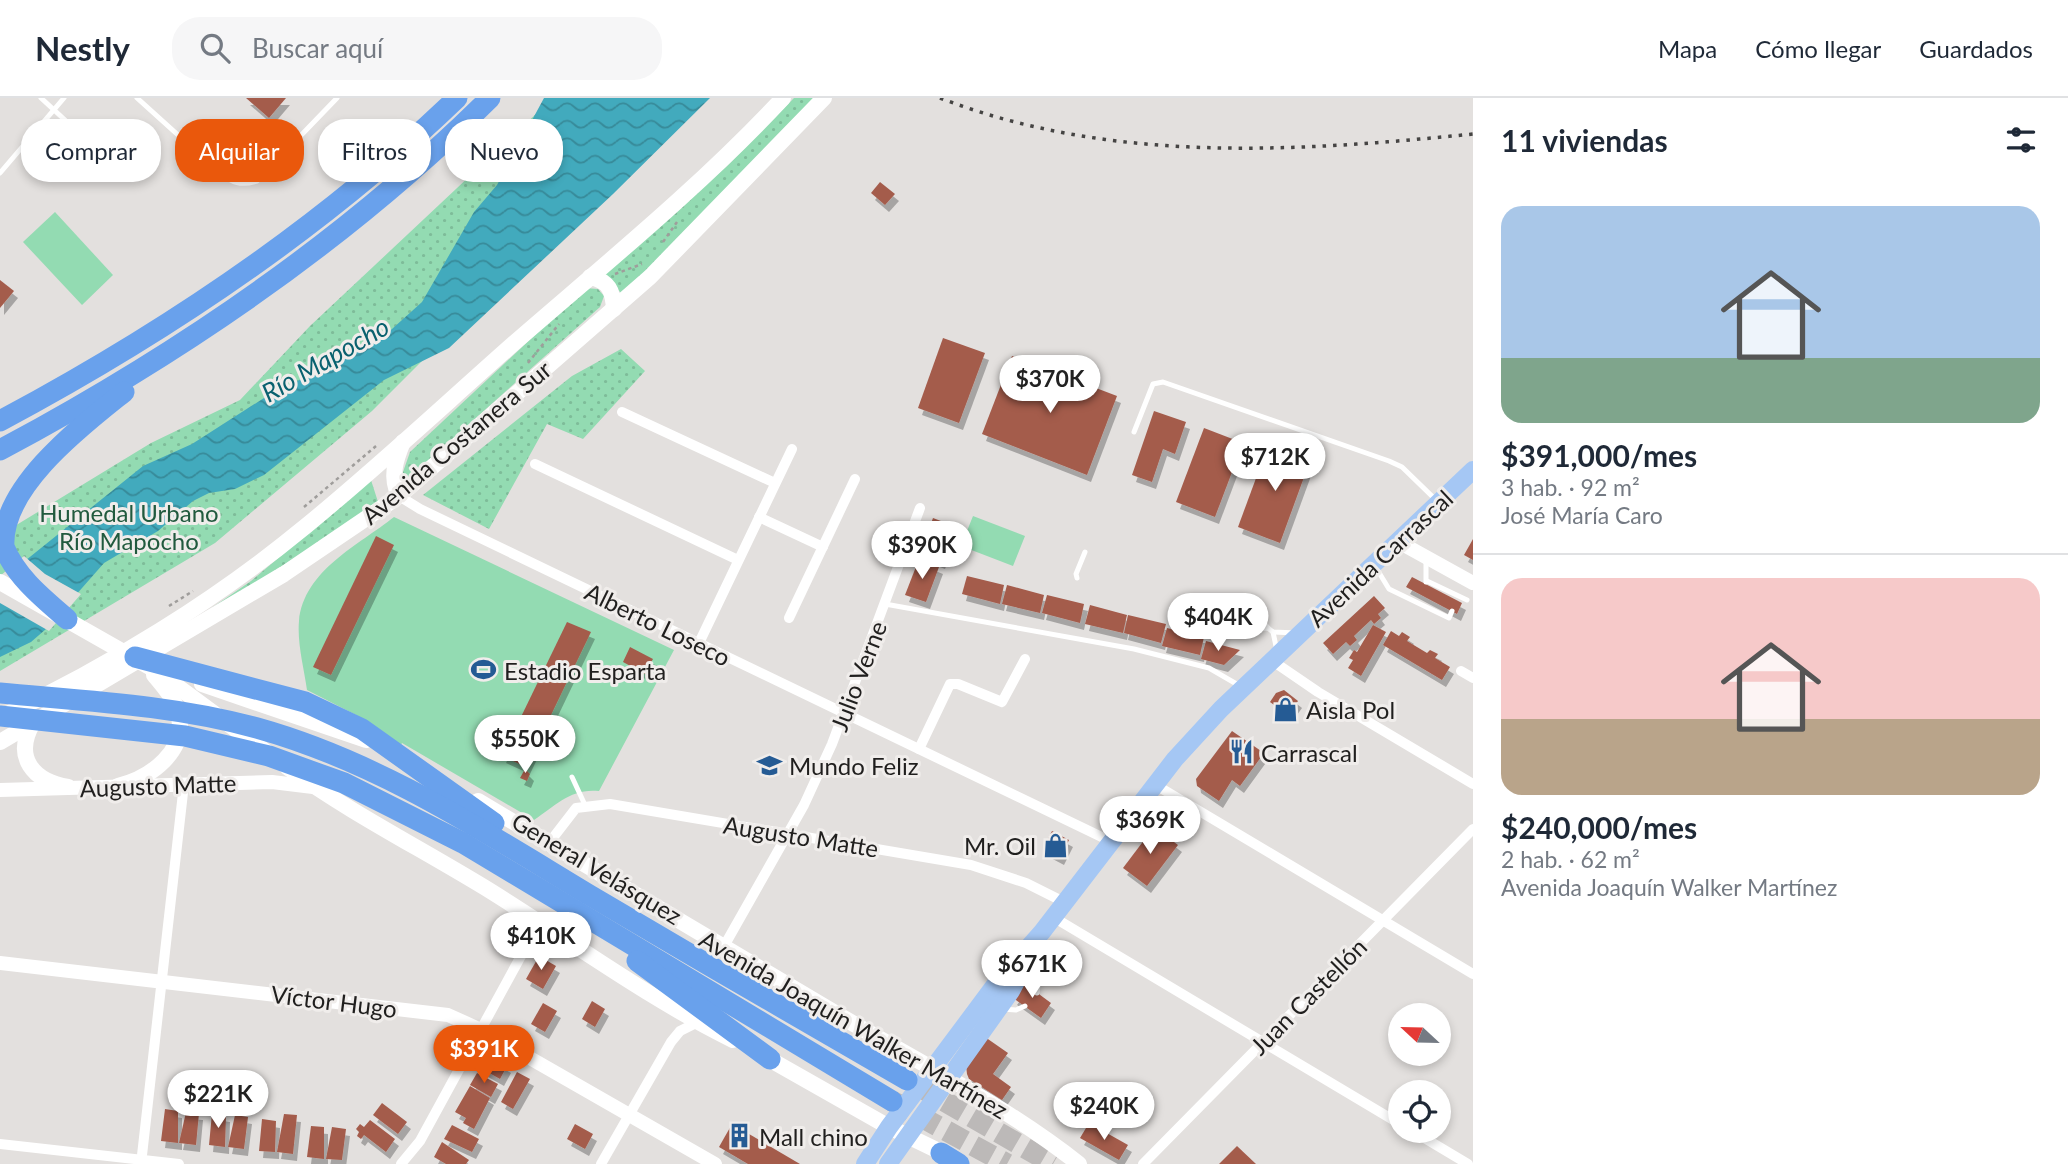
<!DOCTYPE html>
<html lang="es">
<meta charset="utf-8">
<style>
:root{--surface:#fff;--page:#f6f6f7;--text:#1f2937;--muted:#747a83;--line:#e0e1e3;--accent:#ea580c}
body{margin:0;font-family:Lato,sans-serif;background:var(--page);color:var(--text);height:100vh;display:flex;flex-direction:column;font-size:26px;white-space:nowrap}
*{box-sizing:border-box;margin:0}
p{font-size:23px;color:var(--muted)}
.icon{flex:none;width:38px;height:38px;fill:none;stroke:currentColor;stroke-width:2;stroke-linecap:round;stroke-linejoin:round}
.map{position:relative;flex:1;overflow:hidden}
.panel{display:flex;flex-direction:column;background:var(--surface);width:595px}
.panel>*{flex:none}
.guide{position:absolute;left:21px;top:21px;width:665px;height:63px;display:flex;gap:14px}
.needle{width:46px;rotate:292deg}
.fabs{position:absolute;left:1388px;top:905px;display:grid;gap:14px}
.fabs a{display:grid;place-items:center;width:63px;height:63px;border-radius:50%;background:var(--surface);box-shadow:0 4px 10px #0003;font-size:35px}
.price{position:absolute;translate:-50% -60px;padding:0 16px;border-radius:24px;background:#fff;color:#222;font-size:23px;line-height:46px;filter:drop-shadow(0 2px 4px #0008)}
.price::after{content:'';position:absolute;left:50%;top:42px;width:21px;height:16px;margin-left:-10px;background:inherit;clip-path:polygon(0 0,100% 0,50% 100%)}
.price.current{background:var(--accent);color:#fff}
ul{padding:0;list-style:none}
li{display:grid;align-content:center;gap:14px;height:371px;padding:0 28px}
li+li{border-top:2px solid var(--line)}
li span{display:grid;place-items:center;height:217px;border-radius:21px;color:#555}
li>.icon{margin-inline-start:auto}
span .icon{width:126px;height:126px;fill:#fffc;stroke-width:1}
li b{font-size:30px}
h2{display:flex;justify-content:space-between;align-items:center;height:84px;padding:0 28px;font-size:30px}
.chip{padding:0 24px;border-radius:28px;background:var(--surface);box-shadow:0 4px 10px #0003;font-size:24px;line-height:63px}
.chip.current{background:var(--accent);color:#fff}
header{display:flex;align-items:center;gap:42px;box-sizing:border-box;height:98px;padding:0 35px;background:var(--surface);border-bottom:2px solid var(--line)}
header strong{font-size:33px}
nav{display:flex;gap:38px;margin-inline-start:auto;font-size:24px}
.search{width:490px;height:63px;background:var(--page);display:flex;align-items:center;gap:18px;box-sizing:border-box;padding:0 24px;border-radius:28px;color:var(--muted);font-size:26px}
main{display:flex;flex:1;min-height:0}
.map>svg:first-child{display:block}
.grass{fill:url(#grass-dots)}
.garden{fill:#93dbb2}
.water{fill:url(#water-waves)}
.pier{fill:#e3e0de}
.building{fill:#a45c4c;filter:url(#shadow)}
.lines{fill:none;stroke-linecap:round;stroke-linejoin:round}
.motorway-tunnel{stroke:#bcb9b8;stroke-width:21;stroke-dasharray:21 10;stroke-linecap:butt}
.path{stroke:#9f9d9b;stroke-width:2.5;stroke-dasharray:3.5 3.5;stroke-linecap:butt}
.service{stroke:#fff;stroke-width:5}
.minor{stroke:#fff;stroke-width:10}
.tertiary{stroke:#fff;stroke-width:14}
.secondary{stroke:#fff;stroke-width:16}
.primary{stroke:#a5c7f4;stroke-width:18}
.motorway{stroke:#69a1ec;stroke-width:21}
.rail{stroke:#454443;stroke-width:3.5;stroke-dasharray:3.5 7;stroke-linecap:butt}
.labels{text-anchor:middle;dominant-baseline:central;stroke-width:6;stroke-linejoin:round;paint-order:stroke}
.street-label{font-size:24px;fill:#201f1e;stroke:#f0edeb}
.park-label{font-size:24px;fill:#215a3e;stroke:#f0edeb}
.poi-label{font-size:24px;fill:#201f1e;stroke:#f0edeb;text-anchor:start}
.water-label{font-size:26px;font-style:italic;fill:#09616f;stroke:#f0edeb}
</style>
<header>
<strong>Nestly</strong>
<div class="search"><svg class="icon" aria-label="search" viewBox="0 0 24 24"><circle cx="10" cy="10" r="6"/><path d="M15 15l6 6"/></svg>Buscar aquí</div>
<nav><a>Mapa</a><a>Cómo llegar</a><a>Guardados</a></nav>
</header>
<main>
<div class="map">
<svg width="1473" height="1066" viewBox="0 0 1473 1066">
<defs>
<pattern id="grass-dots" width="8" height="8" patternUnits="userSpaceOnUse" patternTransform="scale(1.75)"><rect width="8" height="8" fill="#93dbb2"/><path d="M2 2h.1M6 6h.1" fill="none" stroke="#7ebc99" stroke-width="1.8" stroke-linecap="round"/></pattern>
<pattern id="water-waves" width="16" height="10" patternUnits="userSpaceOnUse" patternTransform="scale(1.75)"><rect width="16" height="10" fill="#42aabd"/><path d="M0 5q4-4 8 0t8 0" fill="none" stroke="#378a99"/></pattern>
<filter id="shadow"><feDropShadow dx="4" dy="7" stdDeviation="0" flood-color="#0004"/></filter>
</defs>
<rect width="100%" height="100%" fill="#e3e0de"/>
<g class="grass">
<path d="M553 0 465 220 372 313 215 445 0 573V437L151 345 240 302 310 228Z"/>
<path d="M794 0H818L623 197 603 177 727 68Z"/>
<path d="M585 190 598 191 604 198 600 209 403 385V374L410 354Z"/>
<path d="M621 251 645 273 583 341 547 326 489 431 423 397 572 278Z"/>
<path d="M371 382 379 407 168 540 251 483Z"/>
</g>
<g class="garden">
<path d="M55 114 113 177 82 207 23 144Z"/>
<path d="M973 418 1025 438 1013 468 961 448Z"/>
<path d="M394 419 674 552 599 693C571 690 556 707 534 722L402 645 400 649 356 617 307 592C304 570 297 545 299 523 304 472 359 447 394 419Z"/>
</g>
<path class="water" d="M544 0H710L613 96 449 250 384 282 264 377 235 391 209 395 193 403 158 433 104 465 46 531 31 544 0 559V483L143 368 192 346 264 300 382 240 422 204 474 114 497 87Z"/>
<path class="pier" d="M24 458 45 476 81 496 49 533 0 505V478Z"/>
<g class="building">
<path d="M246 0H286L269 20Z"/>
<path d="M880 84 895 96 885 107 871 95Z"/>
<path d="M0 182 14 193 0 210Z"/>
<path d="M943 240 985 255 959 325 918 310Z"/>
<path d="M1012 258 1117 298 1087 377 982 336Z"/>
<path d="M1154 313 1186 324 1175 356 1163 351 1152 384 1132 377Z"/>
<path d="M1204 330 1243 345 1215 419 1176 404Z"/>
<path d="M1269 345 1311 360 1280 445 1238 429Z"/>
<path d="M933 420 954 428 941 464 920 456Z"/>
<path d="M376 438 394 447 331 577 313 569Z"/>
<path d="M1473 441V462L1464 457Z"/>
<path d="M919 461 939 469 926 504 905 497Z"/>
<path d="M967 478 1004 487 1000 506 962 496Z"/>
<path d="M1412 479 1462 505 1457 516 1406 489Z"/>
<path d="M1007 487 1044 497 1040 515 1002 506Z"/>
<path d="M1047 497 1084 506 1080 525 1042 515Z"/>
<path d="M1374 498 1385 510 1378 516 1381 520 1374 526 1371 522 1354 538 1357 542 1350 548 1346 544 1333 556 1323 545Z"/>
<path d="M1090 507 1127 517 1123 535 1085 526Z"/>
<path d="M1128 517 1166 526 1161 545 1124 535Z"/>
<path d="M567 524 591 534 526 669 502 658Z"/>
<path d="M1373 527 1386 534 1361 578 1348 570 1353 562 1349 560 1354 552 1357 554Z"/>
<path d="M1167 530 1204 539 1200 557 1162 548Z"/>
<path d="M1391 533 1399 538 1402 534 1410 539 1407 543 1427 555 1430 552 1438 556 1435 560 1450 569 1442 582 1383 547Z"/>
<path d="M1206 543 1240 552 1224 567 1201 561Z"/>
<path d="M630 549 653 561 645 576 623 564Z"/>
<path d="M1284 592 1298 603 1288 617 1270 604 1276 595Z"/>
<path d="M1232 633 1264 655 1240 688 1232 682 1219 703 1197 688 1196 681Z"/>
<path d="M525 671 530 676 527 683 520 680Z"/>
<path d="M1154 729 1178 747 1147 788 1123 770Z"/>
<path d="M1052 733 1069 742 1060 760 1043 751Z"/>
<path d="M539 858 556 868 543 891 526 881Z"/>
<path d="M1024 885 1051 905 1041 920 1013 900Z"/>
<path d="M592 903 605 911 595 929 582 921Z"/>
<path d="M543 905 557 913 545 934 531 926Z"/>
<path d="M985 939 1008 955 993 976 1011 989 1002 1002 969 981 967 976 966 967Z"/>
<path d="M484 955 507 968 500 981 477 968Z"/>
<path d="M517 974 530 981 513 1011 501 1004Z"/>
<path d="M477 975 498 986 491 999 470 987Z"/>
<path d="M470 988 490 1000 474 1031 463 1025 466 1020 455 1014Z"/>
<path d="M382 1005 407 1024 398 1036 373 1017Z"/>
<path d="M165 1011 178 1013V1045L161 1043Z"/>
<path d="M186 1014 199 1015 196 1047 179 1045Z"/>
<path d="M212 1015 226 1017 225 1049 209 1047Z"/>
<path d="M284 1016 297 1017 293 1056 277 1054Z"/>
<path d="M235 1017 248 1019 244 1051 228 1049Z"/>
<path d="M262 1021 276 1023 275 1054 259 1053Z"/>
<path d="M370 1022 395 1041 386 1054 364 1037 361 1041 357 1038 359 1034 356 1031 360 1026 364 1029Z"/>
<path d="M1089 1025 1128 1047 1119 1062 1080 1040Z"/>
<path d="M575 1026 593 1036 585 1051 567 1041Z"/>
<path d="M732 1026 800 1066H748L719 1049Z"/>
<path d="M452 1027 479 1041 472 1054 444 1041Z"/>
<path d="M311 1028 324 1029V1061L307 1059Z"/>
<path d="M332 1029 346 1031 342 1062 326 1061Z"/>
<path d="M442 1044 469 1062 466 1066H446L434 1059Z"/>
<path d="M1237 1048 1256 1066H1219Z"/>
</g>
<g class="lines">
<g class="motorway-tunnel">
<path d="M918 988 1053 1066"/>
<path d="M892 1003 1007 1066"/>
</g>
<g class="path">
<path d="M663 144 677 124"/>
<path d="M615 176 642 166"/>
<path d="M528 265 559 226"/>
<path d="M304 409 376 348"/>
<path d="M169 508 193 493"/>
</g>
<g class="service">
<path d="M41 0 104 58 116 80"/>
<path d="M137 0 219 74C232 85 241 88 257 83L337 0"/>
<path d="M0 75 64 0"/>
<path d="M1134 334 1153 286 1163 284 1389 363 1402 369 1437 403"/>
<path d="M1426 462V484"/>
<path d="M1375 468 1389 491 1449 520 1452 513"/>
<path d="M1077 480 1076 476 1085 454"/>
<path d="M1427 483 1467 502"/>
<path d="M885 506 1134 551 1209 570 1240 588"/>
<path d="M1256 516 1268 530"/>
<path d="M1247 532 1268 530 1273 534 1297 535"/>
<path d="M1273 534 1277 553"/>
<path d="M572 679 585 707"/>
<path d="M1031 860 1040 872 1037 895"/>
<path d="M1002 911 1016 912 1025 908"/>
</g>
<g class="minor">
<path d="M622 314 775 385"/>
<path d="M535 366 738 462"/>
<path d="M399 398 420 411 1110 743"/>
<path d="M759 419 823 449"/>
<path d="M789 520 855 381"/>
<path d="M699 545 792 351"/>
<path d="M1271 562 1318 594 1473 686"/>
<path d="M1461 573 1473 580"/>
<path d="M919 651 950 586H958L1002 604 1025 561"/>
<path d="M1154 686 1473 876"/>
<path d="M549 745 576 710 610 706 971 767 1026 785 1064 804"/>
<path d="M1053 819 1400 1026"/>
<path d="M723 850 804 707 832 646 920 410"/>
<path d="M1411 1032 1468 1066"/>
<path d="M0 1046 179 1066"/>
<path d="M141 1066 184 686"/>
<path d="M401 1066 420 1043 539 825"/>
<path d="M601 1066 671 944 680 933 698 924"/>
<path d="M1143 1066 1473 731"/>
</g>
<g class="tertiary">
<path d="M1397 443 1473 485"/>
<path d="M0 692 272 684 313 689"/>
<path d="M0 865 448 917 481 932 715 1066"/>
</g>
<g class="secondary">
<path d="M590 179C609 183 613 193 614 211"/>
<path d="M399 398C390 379 395 363 403 344"/>
<path d="M0 484 155 572 269 656"/>
<path d="M202 586 366 642"/>
<path d="M1 619C108 569 215 503 306 428 377 370 444 307 513 246 605 166 700 89 783 0"/>
<path d="M33 625C13 659 33 683 68 689"/>
<path d="M0 644 284 476 399 398 650 179 824 0"/>
<path d="M287 669C352 716 424 752 492 794 572 844 648 900 733 942"/>
<path d="M118 688C150 680 189 653 178 614 174 600 163 588 154 577"/>
<path d="M478 703C597 773 715 845 835 915 917 963 1004 1007 1079 1066"/>
<path d="M762 957 889 1029 949 1058"/>
</g>
<g class="primary">
<path d="M865 1066 889 1029 995 887 1042 834 1175 661 1221 611 1473 372"/>
<path d="M888 1066 1011 893 1034 850"/>
</g>
<g class="motorway">
<path d="M0 323C165 235 322 130 457 0"/>
<path d="M0 352C178 257 347 142 490 0"/>
<path d="M67 521C44 501 16 479 4 449 0 389 84 326 124 294"/>
<path d="M135 559 305 604 362 631 494 725"/>
<path d="M0 595C86 603 173 607 257 630 379 664 483 733 591 798 696 860 801 921 907 982"/>
<path d="M0 618 185 638 269 658 344 685 463 745 892 1003"/>
<path d="M637 863 770 961"/>
<path d="M941 1055 959 1066"/>
</g>
<path class="rail" d="M940 0C1111 66 1294 54 1473 36"/>
</g>
<defs>
<symbol id="stadium-bare" viewBox="-9 -9 18 18"><path d="M0-5a6.5 5 0 1 0 0 10a6.5 5 0 1 0 0-10ZM-3.5-1.8h7v3.6h-7Z" fill="#255b94" stroke="#f0edeb" stroke-width="2.5" paint-order="stroke"/></symbol>
<symbol id="shop-bare" viewBox="-9 -9 18 18"><path d="M-5-2.5h2.3a2.7 3.5 0 0 1 5.4 0H5L5.5 6h-11ZM-1.5-2.5h3a1.5 2.3 0 0 0-3 0Z" fill="#255b94" stroke="#f0edeb" stroke-width="2.5" paint-order="stroke"/></symbol>
<symbol id="restaurant-bare" viewBox="-9 -9 18 18"><path d="M-5-6h1v4h1v-4h1v4h1v-4h1v5L-1.5 .5V6h-2V.5L-5-1ZM5-6V6H3V1.5H1.5Q1.5-4 5-6Z" fill="#255b94" stroke="#f0edeb" stroke-width="2.5" paint-order="stroke"/></symbol>
<symbol id="school-bare" viewBox="-9 -9 18 18"><path d="M0-5L7-2L0 1L-7-2ZM-4 1L0 2.5L4 1V4Q0 6-4 4Z" fill="#255b94" stroke="#f0edeb" stroke-width="2.5" paint-order="stroke"/></symbol>
<symbol id="building-bare" viewBox="-9 -9 18 18"><path d="M-4-6H4V6H1V3H-1V6H-4ZM-2.5-4.3h1.7v1.8h-1.7ZM.8-4.3h1.7v1.8H.8ZM-2.5-1h1.7V.8h-1.7ZM.8-1h1.7V.8H.8Z" fill="#255b94" stroke="#f0edeb" stroke-width="2.5" paint-order="stroke"/></symbol>
</defs>
<g fill-rule="evenodd">
<use href="#stadium-bare" x="466" y="554" width="35" height="35"/>
<use href="#shop-bare" x="1268" y="594" width="35" height="35"/>
<use href="#restaurant-bare" x="1224" y="636" width="35" height="35"/>
<use href="#school-bare" x="752" y="650" width="35" height="35"/>
<use href="#shop-bare" x="1038" y="730" width="35" height="35"/>
<use href="#building-bare" x="722" y="1020" width="35" height="35"/>
</g>
<g class="labels">
<g class="street-label">
<text transform="translate(456 344) rotate(-40)">Avenida Costanera Sur</text>
<text transform="translate(1380 460) rotate(-43)">Avenida Carrascal</text>
<text transform="translate(658 526) rotate(26)">Alberto Loseco</text>
<text transform="translate(858 578) rotate(-69)">Julio Verne</text>
<text transform="translate(158 687) rotate(-2)">Augusto Matte</text>
<text transform="translate(801 738) rotate(9)">Augusto Matte</text>
<text transform="translate(597 770) rotate(31)">General Velásquez</text>
<text transform="translate(1308 898) rotate(-45)">Juan Castellón</text>
<text transform="translate(334 903) rotate(7)">Víctor Hugo</text>
<text transform="translate(854 926) rotate(30)">Avenida Joaquín Walker Martínez</text>
</g>
<g class="park-label">
<text x="129" y="414">Humedal Urbano<tspan x="129" dy="28">Río Mapocho</tspan></text>
</g>
<g class="poi-label">
<text x="504" y="572">Estadio Esparta</text>
<text x="1306" y="611">Aisla Pol</text>
<text x="1261" y="654">Carrascal</text>
<text x="789" y="667">Mundo Feliz</text>
<text x="1036" y="747" text-anchor="end">Mr. Oil</text>
<text x="759" y="1038">Mall chino</text>
</g>
<g class="water-label">
<text transform="translate(325 261) rotate(-30)">Río Mapocho</text>
</g>
</g>
</svg>
<div class="fabs">
<a><svg class="needle" viewBox="-14 -14 28 28"><path d="M0-13l5 13h-10z" fill="#e53935"/><path d="M0 13l5-13h-10z" fill="#747a83"/></svg></a>
<a><svg class="icon" aria-label="locate" viewBox="0 0 24 24"><circle cx="12" cy="12" r="6"/><path d="M12 2v4M12 18v4M2 12h4M18 12h4"/></svg></a>
</div>
<b class="price" style="left:1050px;top:317px">$370K</b>
<b class="price" style="left:1275px;top:395px">$712K</b>
<b class="price" style="left:922px;top:483px">$390K</b>
<b class="price" style="left:1218px;top:555px">$404K</b>
<b class="price" style="left:525px;top:677px">$550K</b>
<b class="price" style="left:1150px;top:758px">$369K</b>
<b class="price" style="left:541px;top:874px">$410K</b>
<b class="price" style="left:1032px;top:902px">$671K</b>
<b class="price current" style="left:484px;top:987px">$391K</b>
<b class="price" style="left:218px;top:1032px">$221K</b>
<b class="price" style="left:1104px;top:1044px">$240K</b>
<div class="guide">
<a class="chip">Comprar</a>
<a class="chip current">Alquilar</a>
<a class="chip">Filtros</a>
<a class="chip">Nuevo</a>
</div>
</div>
<section class="panel">
<h2>11 viviendas<svg class="icon" aria-label="filters" viewBox="0 0 24 24"><path d="M4 7h16M4 17h16"/><circle cx="9" cy="7" r="2"/><circle cx="15" cy="17" r="2"/></svg></h2>
<ul>
<li><span style="background:linear-gradient(#a9c7e8 70%,#7fa58c 0)"><svg class="icon" aria-label="home" viewBox="0 0 24 24"><path d="M3 11l9-7 9 7M6 9v11h12V9"/></svg></span><div><b>$391,000/mes</b><p>3 hab. · 92 m²</p><p>José María Caro</p></div></li>
<li><span style="background:linear-gradient(#f6c9c9 65%,#b9a48a 0)"><svg class="icon" aria-label="home" viewBox="0 0 24 24"><path d="M3 11l9-7 9 7M6 9v11h12V9"/></svg></span><div><b>$240,000/mes</b><p>2 hab. · 62 m²</p><p>Avenida Joaquín Walker Martínez</p></div></li>
</ul>
</section>
</main>
